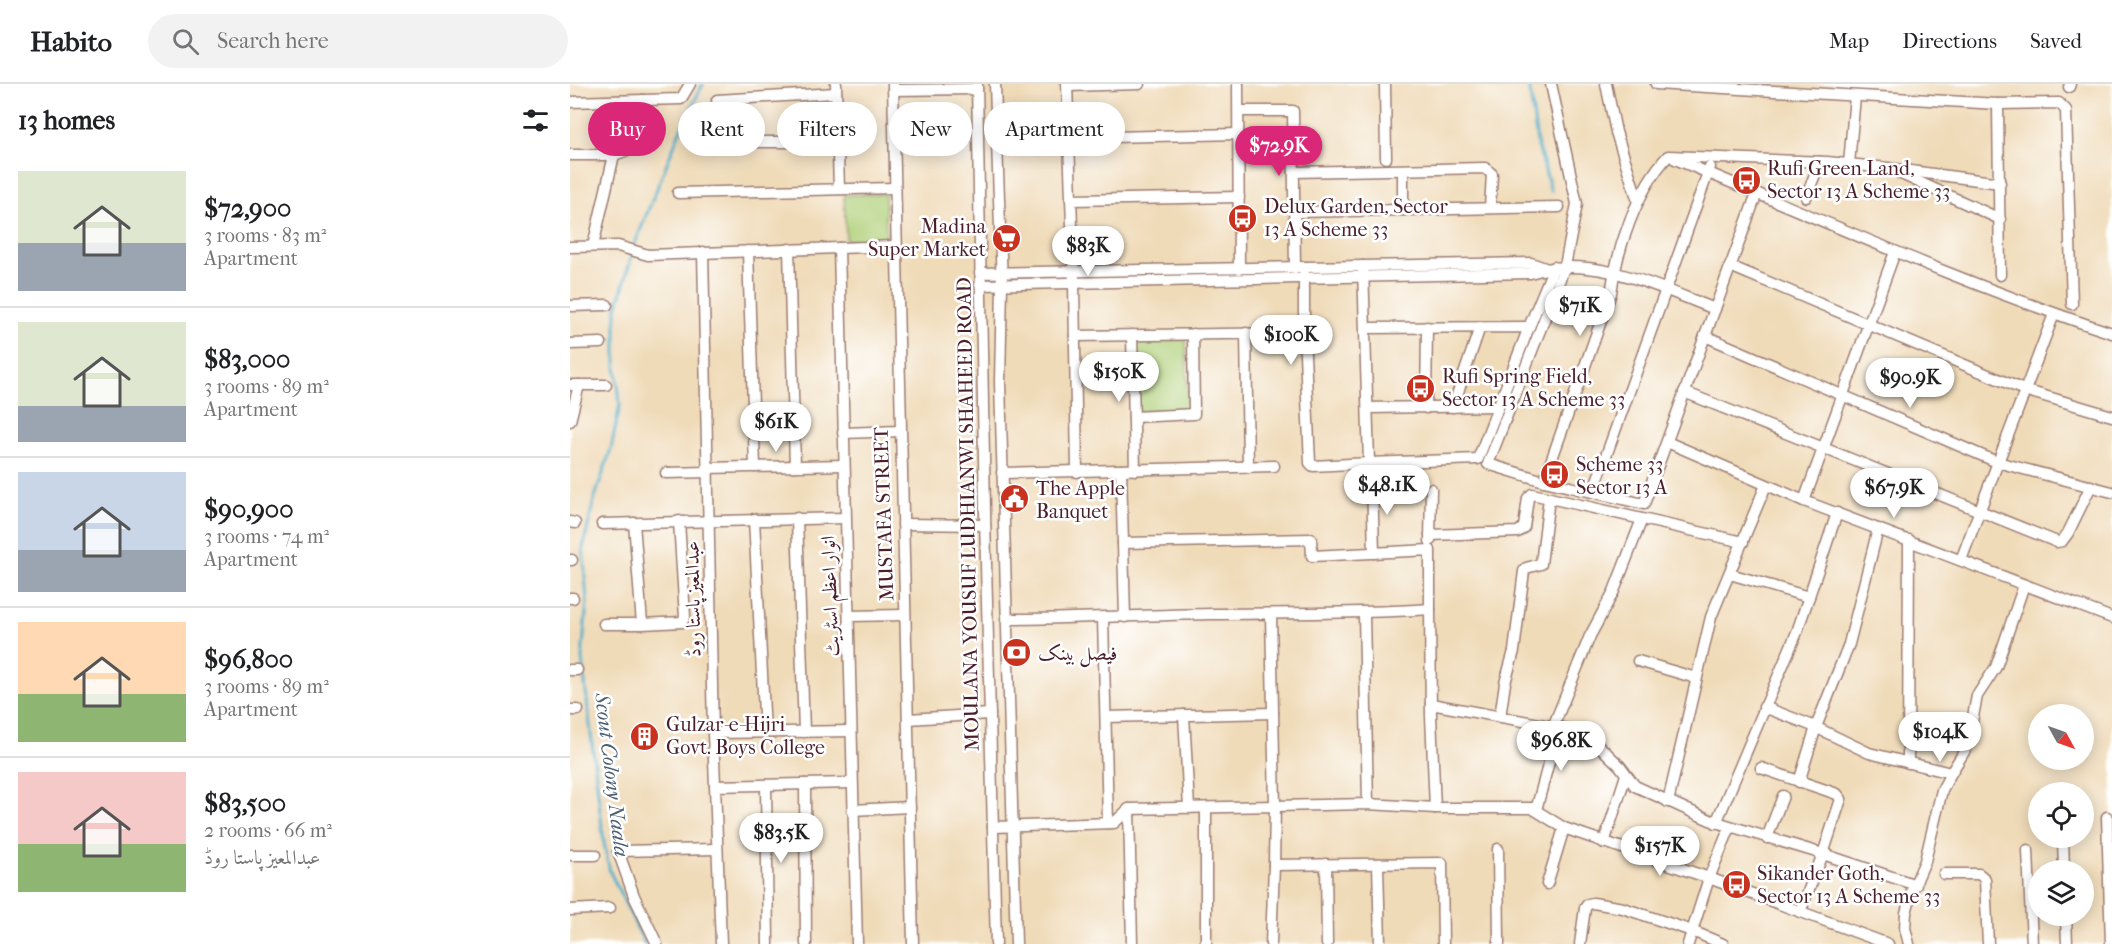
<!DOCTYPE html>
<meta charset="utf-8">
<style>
:root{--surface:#fff;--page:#f2f2f2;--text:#202124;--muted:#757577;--line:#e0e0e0;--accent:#db2777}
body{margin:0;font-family:"IM FELL French Canon",Amiri,serif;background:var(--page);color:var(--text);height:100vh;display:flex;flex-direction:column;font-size:22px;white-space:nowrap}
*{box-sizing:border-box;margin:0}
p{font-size:20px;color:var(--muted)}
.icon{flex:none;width:33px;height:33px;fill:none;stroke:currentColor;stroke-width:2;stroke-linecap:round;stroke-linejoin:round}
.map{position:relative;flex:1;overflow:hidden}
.panel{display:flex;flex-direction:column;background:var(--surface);width:570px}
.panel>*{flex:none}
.top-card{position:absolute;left:18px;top:18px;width:570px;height:54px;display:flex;gap:12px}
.needle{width:39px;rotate:130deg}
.fabs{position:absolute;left:1458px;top:620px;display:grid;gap:12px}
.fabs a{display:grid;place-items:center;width:66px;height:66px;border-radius:50%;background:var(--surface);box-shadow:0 3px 15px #0003;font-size:30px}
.price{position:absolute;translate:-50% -51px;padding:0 14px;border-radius:21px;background:#fff;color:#222;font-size:20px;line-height:39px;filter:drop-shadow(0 2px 3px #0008)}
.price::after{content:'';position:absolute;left:50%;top:36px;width:18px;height:14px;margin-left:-9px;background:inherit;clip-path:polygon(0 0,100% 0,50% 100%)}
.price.current{background:var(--accent);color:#fff}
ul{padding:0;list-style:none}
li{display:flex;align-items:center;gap:18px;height:150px;padding:0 18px}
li+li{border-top:2px solid var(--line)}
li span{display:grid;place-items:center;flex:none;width:168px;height:120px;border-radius:0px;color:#555}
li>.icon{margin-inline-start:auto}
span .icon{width:72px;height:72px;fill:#fffc;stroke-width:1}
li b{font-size:26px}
h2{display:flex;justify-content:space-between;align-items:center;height:72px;padding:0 18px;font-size:26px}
.tag{padding:0 21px;border-radius:27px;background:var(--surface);box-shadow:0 3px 15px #0003;font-size:21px;line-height:54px}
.tag.current{background:var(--accent);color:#fff}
header{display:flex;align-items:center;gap:36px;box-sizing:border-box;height:84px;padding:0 30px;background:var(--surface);border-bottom:2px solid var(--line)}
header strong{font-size:28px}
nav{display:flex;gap:33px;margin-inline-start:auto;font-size:21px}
.search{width:420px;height:54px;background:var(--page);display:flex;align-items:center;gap:15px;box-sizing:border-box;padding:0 21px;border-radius:33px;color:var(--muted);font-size:22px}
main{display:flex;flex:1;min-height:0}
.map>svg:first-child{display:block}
.green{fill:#afcf77;stroke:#7c7751;stroke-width:1.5}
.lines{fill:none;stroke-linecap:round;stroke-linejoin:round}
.stream{stroke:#4caecb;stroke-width:3}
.minor-casing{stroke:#9d7d72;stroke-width:13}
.minor{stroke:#fff;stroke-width:10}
.labels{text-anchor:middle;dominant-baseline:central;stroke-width:5;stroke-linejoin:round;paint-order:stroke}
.poi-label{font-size:20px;fill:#4a1f2b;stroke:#fff;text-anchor:start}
.street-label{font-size:20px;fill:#4a1f2b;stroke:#fff}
.water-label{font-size:21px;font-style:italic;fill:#4b5f73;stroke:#fff}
</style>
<header>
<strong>Habito</strong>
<div class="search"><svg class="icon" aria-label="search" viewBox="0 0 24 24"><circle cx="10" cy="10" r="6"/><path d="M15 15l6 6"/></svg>Search here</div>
<nav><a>Map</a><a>Directions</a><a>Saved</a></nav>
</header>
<main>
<section class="panel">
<h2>13 homes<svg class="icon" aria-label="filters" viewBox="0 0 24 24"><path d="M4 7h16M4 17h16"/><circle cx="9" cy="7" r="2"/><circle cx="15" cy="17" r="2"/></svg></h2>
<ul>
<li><span style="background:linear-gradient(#dfe7d0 60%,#9aa5b1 0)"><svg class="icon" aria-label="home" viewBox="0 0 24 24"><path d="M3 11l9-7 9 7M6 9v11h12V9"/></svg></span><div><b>$72,900</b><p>3 rooms · 83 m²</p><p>Apartment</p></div></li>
<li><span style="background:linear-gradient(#dfe7d0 70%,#9aa5b1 0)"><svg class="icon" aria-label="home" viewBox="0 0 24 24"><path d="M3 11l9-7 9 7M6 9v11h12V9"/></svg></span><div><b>$83,000</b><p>3 rooms · 89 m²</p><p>Apartment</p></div></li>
<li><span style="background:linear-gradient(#c9d6e8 65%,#9aa5b1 0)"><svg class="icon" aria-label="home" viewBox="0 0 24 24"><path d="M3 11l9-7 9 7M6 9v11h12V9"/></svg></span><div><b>$90,900</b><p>3 rooms · 74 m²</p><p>Apartment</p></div></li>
<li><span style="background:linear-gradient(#ffd9b3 60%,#8fb573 0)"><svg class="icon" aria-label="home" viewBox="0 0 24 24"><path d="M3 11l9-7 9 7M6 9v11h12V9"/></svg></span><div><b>$96,800</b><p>3 rooms · 89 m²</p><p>Apartment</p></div></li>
<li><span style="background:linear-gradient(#f6c9c9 60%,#8fb573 0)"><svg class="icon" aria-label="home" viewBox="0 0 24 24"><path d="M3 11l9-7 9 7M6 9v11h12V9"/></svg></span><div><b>$83,500</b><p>2 rooms · 66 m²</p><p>عبدالمعیز پاستا روڈ</p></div></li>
</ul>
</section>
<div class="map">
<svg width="1542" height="860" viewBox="0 0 1542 860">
<rect width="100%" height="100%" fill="#fff"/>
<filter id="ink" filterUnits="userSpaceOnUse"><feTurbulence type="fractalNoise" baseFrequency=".0167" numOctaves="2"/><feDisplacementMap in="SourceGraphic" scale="12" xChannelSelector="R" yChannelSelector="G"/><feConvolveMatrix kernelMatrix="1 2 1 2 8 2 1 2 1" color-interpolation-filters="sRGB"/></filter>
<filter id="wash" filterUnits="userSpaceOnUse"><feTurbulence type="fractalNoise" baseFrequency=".008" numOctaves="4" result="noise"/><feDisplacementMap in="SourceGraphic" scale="24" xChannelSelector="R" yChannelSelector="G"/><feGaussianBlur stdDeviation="1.35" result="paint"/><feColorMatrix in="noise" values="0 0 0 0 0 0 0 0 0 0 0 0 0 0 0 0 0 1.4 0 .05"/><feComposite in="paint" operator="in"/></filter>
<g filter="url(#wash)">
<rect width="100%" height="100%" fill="#f0dbb9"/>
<g class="green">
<path d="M315 110 316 155 276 156 274 111Z"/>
<path d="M616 255 618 325 568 327 566 257Z"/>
</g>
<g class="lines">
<g class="stream">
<path d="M959 0 967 58 981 107"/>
<path d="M75 860 40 788 34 759 12 574 17 517 13 464 24 416 41 365 50 321 46 281V227L66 157 109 49 133 0"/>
</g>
</g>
</g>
<g filter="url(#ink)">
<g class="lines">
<defs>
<g id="minor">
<path d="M266 0 269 105"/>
<path d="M323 0 343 860"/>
<path d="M407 0 416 480 426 860"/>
<path d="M425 0 432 201 430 298 446 860"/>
<path d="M497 0 504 199 507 388"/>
<path d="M668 0 669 185"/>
<path d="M815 0 816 74"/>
<path d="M981 0 1007 120 995 182 918 380 974 397 1074 420 1187 109"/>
<path d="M1036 0 1046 48 1068 117"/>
<path d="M1086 0 1428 20 1489 19 1496 26 1502 220"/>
<path d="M498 2 569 0"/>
<path d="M1499 3 1500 0"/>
<path d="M323 6 407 5"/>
<path d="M147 16 266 9"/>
<path d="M0 18 111 15 120 0"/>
<path d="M1428 20 1430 191"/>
<path d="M669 27H723L725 184"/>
<path d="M499 54 669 50"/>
<path d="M121 58H268"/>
<path d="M0 71H44L23 162"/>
<path d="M44 71 58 66 71 37 73 16"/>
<path d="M1105 75C1250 135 1393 200 1542 249"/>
<path d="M1279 80 1285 12"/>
<path d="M833 86V126"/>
<path d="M724 88 915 84 922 90 920 124"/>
<path d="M1329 89 1430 135"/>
<path d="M108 109 324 104"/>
<path d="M1236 113 1250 78"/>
<path d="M501 116 669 113"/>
<path d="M724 128 989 123"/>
<path d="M0 163 48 162 78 171 325 162"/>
<path d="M269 164 287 860"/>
<path d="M219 165 225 382"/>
<path d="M178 167 185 383"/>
<path d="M133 168 143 649 151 860"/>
<path d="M793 182 799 379 908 375 959 243 796 244"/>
<path d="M1160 182 1454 306 1542 332"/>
<path d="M410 189 961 179 975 184"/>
<path d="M734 190V249L740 379 743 382 799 379"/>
<path d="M410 201 960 189C1022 169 1087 203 1145 225"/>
<path d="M0 222 37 221"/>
<path d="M959 243 984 183"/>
<path d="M676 249 678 383"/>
<path d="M562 251 565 386"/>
<path d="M505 252 734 249"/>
<path d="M1135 252 1427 378 1542 408"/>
<path d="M0 260 31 259"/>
<path d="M0 301H36"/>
<path d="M1114 308 1487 458 1492 457 1498 449 1521 402"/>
<path d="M883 323 910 243"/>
<path d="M798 324 928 322"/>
<path d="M856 324 857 243"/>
<path d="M564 333 624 330 623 250"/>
<path d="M0 337 9 301"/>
<path d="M273 349 330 347"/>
<path d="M1097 358 1234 417 1542 534"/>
<path d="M138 384 274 381"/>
<path d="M551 386 555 533"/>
<path d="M96 389 138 388"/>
<path d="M432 389 704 382"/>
<path d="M802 395 804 469"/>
<path d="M974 397 1041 209C1047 165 1067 105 1098 72L1257 78 1318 84 1430 99"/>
<path d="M1023 408 1140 83"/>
<path d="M1234 417 1325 168"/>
<path d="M227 434 234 648"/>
<path d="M184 435 195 648"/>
<path d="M0 438 5 439"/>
<path d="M64 439 72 540 112 538 115 533 109 437"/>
<path d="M32 440 275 434"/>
<path d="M333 440 415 441"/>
<path d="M860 451 948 448 954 443 958 414 962 410 1173 458"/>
<path d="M860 457 861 405"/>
<path d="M553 459 741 455 742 472 860 466V525"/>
<path d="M0 476H2"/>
<path d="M1391 476 1484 230"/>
<path d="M1160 490 1239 513"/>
<path d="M0 514H3"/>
<path d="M794 530 798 720"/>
<path d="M279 532 335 531"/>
<path d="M533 534 538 739"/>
<path d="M436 535C505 535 573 531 641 530 714 529 787 530 860 525L861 632 865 724 798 720 705 722 701 530"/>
<path d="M34 540H72"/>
<path d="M1068 577 1126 594"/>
<path d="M0 586H7"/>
<path d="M861 620 996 645 1025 658 1050 682 1065 702 1140 736 1253 770 1346 801"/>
<path d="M1194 623 1243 642 1299 669 1381 689"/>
<path d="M0 626H8"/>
<path d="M614 631 619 724"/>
<path d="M536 633 703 629"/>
<path d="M930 633 935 599 944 567 954 487 956 484 971 480 979 414"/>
<path d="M338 635 420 630"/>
<path d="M983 643 1020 552 1044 507 1072 435"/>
<path d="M143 649 281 647"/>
<path d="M1338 679 1339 456"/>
<path d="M1191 684 1267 710 1271 715 1253 770 1230 828"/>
<path d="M1229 698 1246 643 1279 560 1308 445"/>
<path d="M235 700 236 860"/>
<path d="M196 701 198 860"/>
<path d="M145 702 282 699"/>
<path d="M1098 718 1141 533 1196 401"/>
<path d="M636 724V860"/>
<path d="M865 724H962L994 744 1139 794 1318 860"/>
<path d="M559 725 562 860"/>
<path d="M282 726 340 723"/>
<path d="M966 726 988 644"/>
<path d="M1537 733 1541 860"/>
<path d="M1146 739 1227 548 1267 429"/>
<path d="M423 743 544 739 559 725 705 722 704 781 872 779 873 860"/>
<path d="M1493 753 1494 786"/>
<path d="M1197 754 1213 712"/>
<path d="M1034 759 1056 691"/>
<path d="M928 765 929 860"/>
<path d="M1458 766 1462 860"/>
<path d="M0 771H25"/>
<path d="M756 780 757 860"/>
<path d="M808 780 810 860"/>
<path d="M1374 790H1409L1415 795 1418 860"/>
<path d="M1139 794 1160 743"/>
<path d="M977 800 994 744"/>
<path d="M0 826 40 824"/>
<path d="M1496 831 1497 860"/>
<path d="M87 860 64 812 48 767 147 765"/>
<path d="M701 860 704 781"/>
<path d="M1010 860 1015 824 1018 820 1023 819 1053 824 1122 847 1153 860"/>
<path d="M1118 860 1139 794"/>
<path d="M1339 860 1335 844 1336 829 1342 807 1355 777 1372 706 1381 689 1397 663 1407 612 1426 583 1454 501"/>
</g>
</defs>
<use href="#minor" class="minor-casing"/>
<use href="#minor" class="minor"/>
</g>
</g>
<defs>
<symbol id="bus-disc" viewBox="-11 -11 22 22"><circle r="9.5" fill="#c8321e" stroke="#fff"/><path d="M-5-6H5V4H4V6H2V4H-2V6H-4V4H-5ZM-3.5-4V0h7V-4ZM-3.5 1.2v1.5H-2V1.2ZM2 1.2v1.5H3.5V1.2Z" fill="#fff"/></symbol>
<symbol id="supermarket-disc" viewBox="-11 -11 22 22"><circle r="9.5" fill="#c8321e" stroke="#fff"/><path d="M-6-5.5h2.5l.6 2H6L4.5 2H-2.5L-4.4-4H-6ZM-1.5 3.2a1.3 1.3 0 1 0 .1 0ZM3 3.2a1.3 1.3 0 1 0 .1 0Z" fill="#fff"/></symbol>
<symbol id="civic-disc" viewBox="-11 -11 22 22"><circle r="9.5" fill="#c8321e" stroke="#fff"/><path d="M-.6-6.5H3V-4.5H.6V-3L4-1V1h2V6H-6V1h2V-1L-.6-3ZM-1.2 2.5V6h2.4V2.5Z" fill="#fff"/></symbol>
<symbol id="bank-disc" viewBox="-11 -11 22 22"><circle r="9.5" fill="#c8321e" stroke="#fff"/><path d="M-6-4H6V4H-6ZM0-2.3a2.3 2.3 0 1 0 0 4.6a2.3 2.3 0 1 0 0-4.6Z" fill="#fff"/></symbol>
<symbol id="building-disc" viewBox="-11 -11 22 22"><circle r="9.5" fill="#c8321e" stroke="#fff"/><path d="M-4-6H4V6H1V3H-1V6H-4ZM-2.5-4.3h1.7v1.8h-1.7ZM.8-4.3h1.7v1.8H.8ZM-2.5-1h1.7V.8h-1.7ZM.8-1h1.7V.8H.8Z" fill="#fff"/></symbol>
</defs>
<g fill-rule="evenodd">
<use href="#bus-disc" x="1160" y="80" width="33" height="33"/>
<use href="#bus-disc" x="656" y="118" width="33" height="33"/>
<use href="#supermarket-disc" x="420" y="138" width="33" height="33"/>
<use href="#bus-disc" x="834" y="288" width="33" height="33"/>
<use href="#bus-disc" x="968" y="374" width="33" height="33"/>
<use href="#civic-disc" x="428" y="398" width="33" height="33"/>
<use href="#bank-disc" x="430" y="552" width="33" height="33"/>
<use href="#building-disc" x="58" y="636" width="33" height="33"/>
<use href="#bus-disc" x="1150" y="784" width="33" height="33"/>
</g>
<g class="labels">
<g class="poi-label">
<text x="1197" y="84">Rufi Green Land,<tspan x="1197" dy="23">Sector 13 A Scheme 33</tspan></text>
<text x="694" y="122">Delux Garden, Sector<tspan x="694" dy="23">13 A Scheme 33</tspan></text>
<text x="416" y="142" text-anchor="end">Madina<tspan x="416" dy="23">Super Market</tspan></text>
<text x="872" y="292">Rufi Spring Field,<tspan x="872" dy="23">Sector 13 A Scheme 33</tspan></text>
<text x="1006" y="380">Scheme 33<tspan x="1006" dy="23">Sector 13 A</tspan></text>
<text x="466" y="404">The Apple<tspan x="466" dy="23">Banquet</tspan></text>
<text x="468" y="569">فیصل بینک</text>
<text x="96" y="640">Gulzar-e-Hijri<tspan x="96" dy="23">Govt. Boys College</tspan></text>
<text x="1187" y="789">Sikander Goth,<tspan x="1187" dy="23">Sector 13 A Scheme 33</tspan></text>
</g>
<g class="street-label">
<text transform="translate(314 430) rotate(-92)">MUSTAFA STREET</text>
<text transform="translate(398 430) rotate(-91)">MOULANA YOUSUF LUDHIANWI SHAHEED ROAD</text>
<text transform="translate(260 512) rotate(-92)">انوار اعظم اسٹریٹ</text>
<text transform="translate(123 515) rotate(-91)">عبدالمعیز پاستا روڈ</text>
</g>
<g class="water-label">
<text transform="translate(42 691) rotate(83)">Scout Colony Naala</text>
</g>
</g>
</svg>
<div class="fabs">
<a><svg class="needle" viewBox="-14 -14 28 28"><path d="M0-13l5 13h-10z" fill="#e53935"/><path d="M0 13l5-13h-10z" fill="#757577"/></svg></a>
<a><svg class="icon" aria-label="locate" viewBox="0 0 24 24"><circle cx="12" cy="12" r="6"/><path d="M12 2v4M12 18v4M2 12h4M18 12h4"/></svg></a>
<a><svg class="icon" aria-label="layers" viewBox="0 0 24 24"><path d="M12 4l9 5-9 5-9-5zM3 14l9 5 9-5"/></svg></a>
</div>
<b class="price current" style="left:709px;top:93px">$72.9K</b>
<b class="price" style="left:518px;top:193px">$83K</b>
<b class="price" style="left:1010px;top:253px">$71K</b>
<b class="price" style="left:721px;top:282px">$100K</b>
<b class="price" style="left:549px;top:319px">$150K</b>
<b class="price" style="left:1340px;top:325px">$90.9K</b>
<b class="price" style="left:206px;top:369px">$61K</b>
<b class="price" style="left:817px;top:432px">$48.1K</b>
<b class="price" style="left:1324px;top:435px">$67.9K</b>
<b class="price" style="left:1370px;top:679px">$104K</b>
<b class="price" style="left:991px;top:688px">$96.8K</b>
<b class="price" style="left:211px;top:780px">$83.5K</b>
<b class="price" style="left:1090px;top:793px">$157K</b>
<div class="top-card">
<a class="tag current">Buy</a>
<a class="tag">Rent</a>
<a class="tag">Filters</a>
<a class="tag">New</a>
<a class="tag">Apartment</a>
</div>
</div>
</main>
